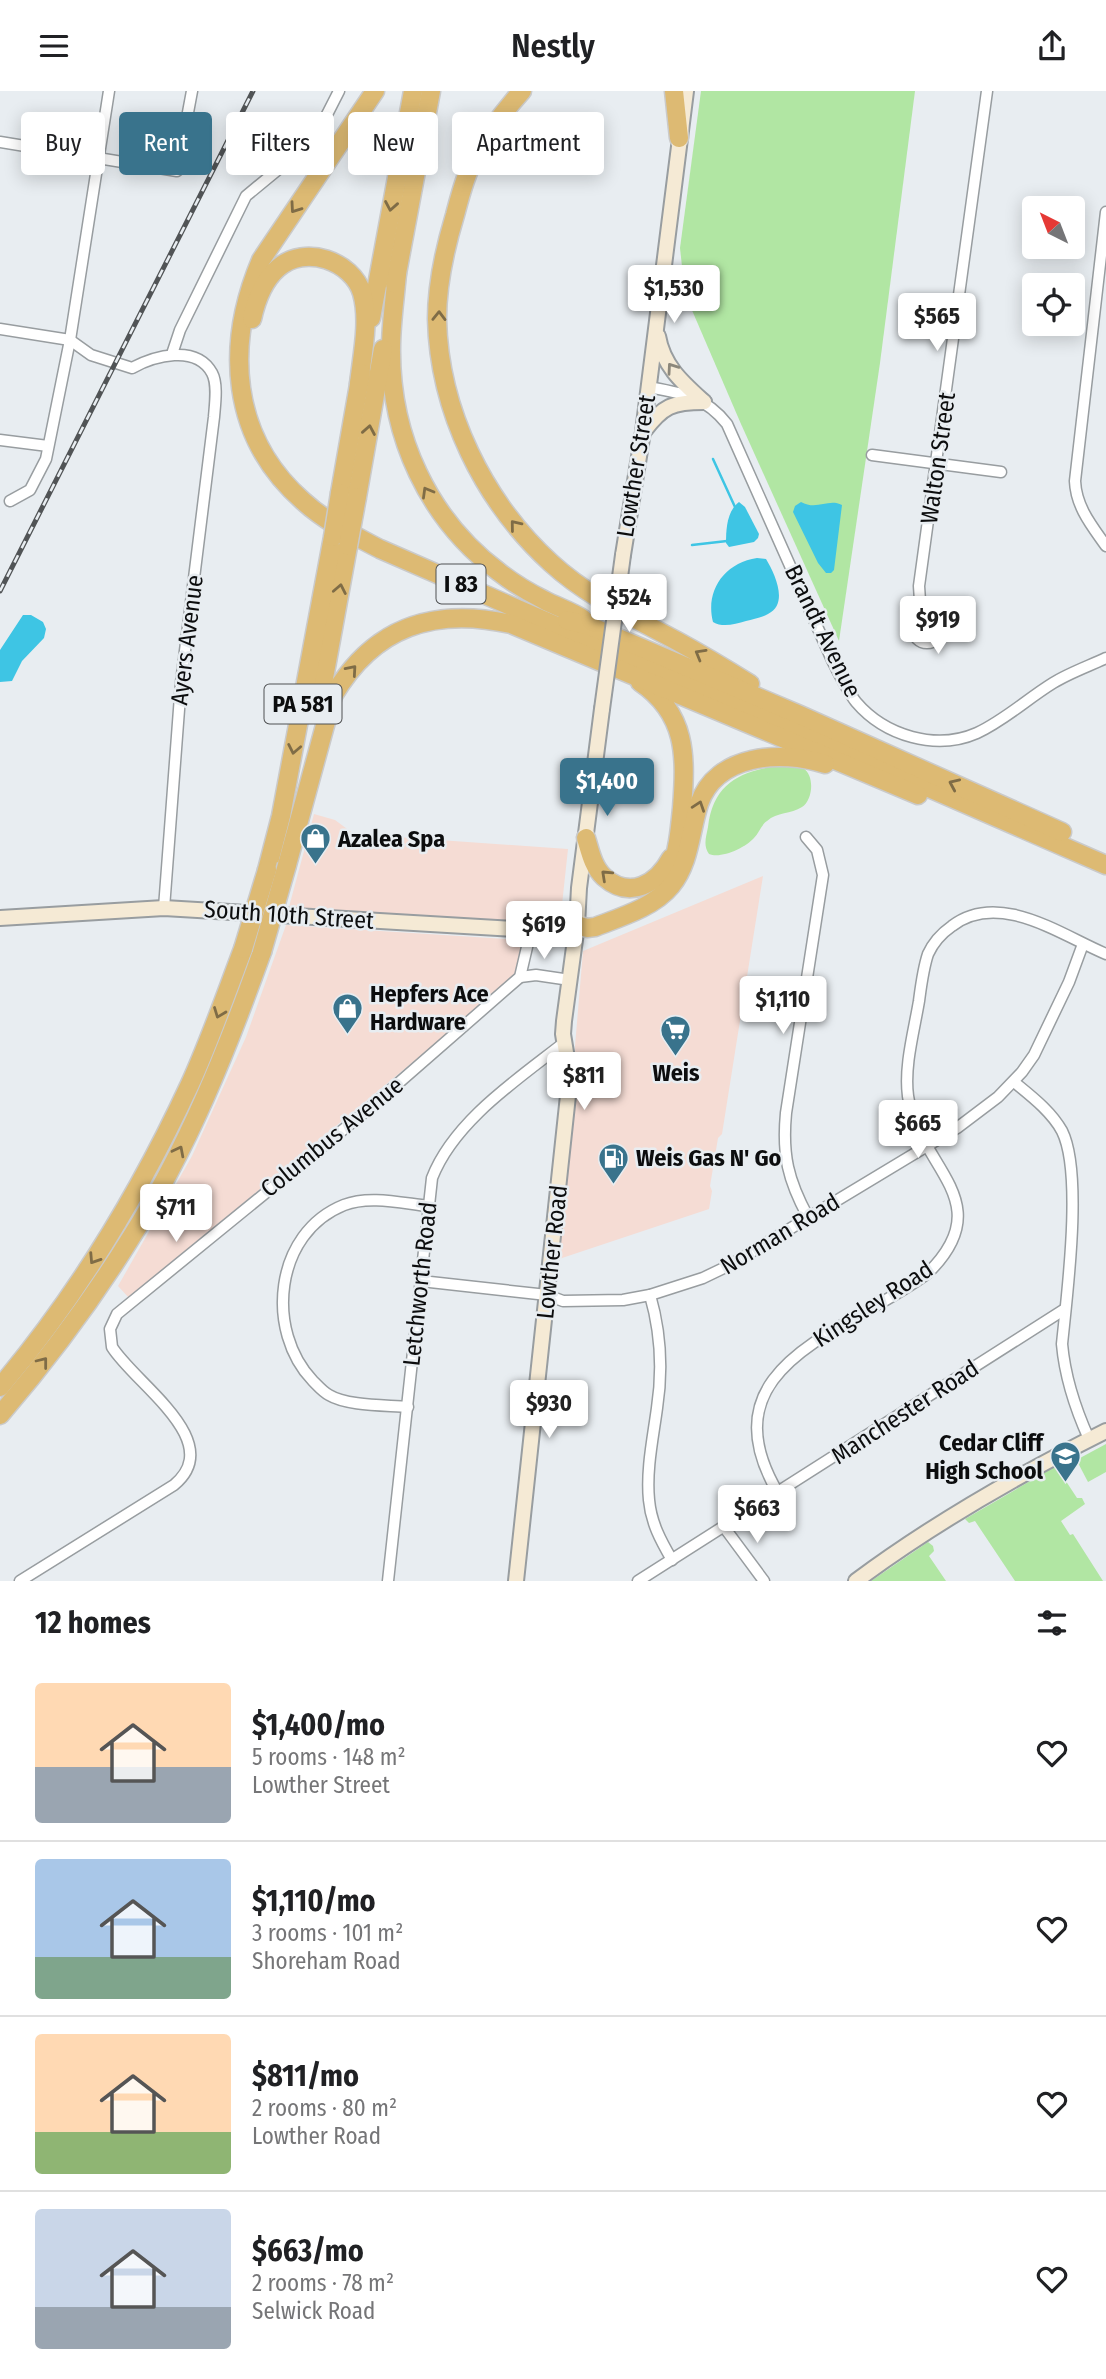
<!DOCTYPE html>
<meta charset="utf-8">
<style>
:root{--surface:#fff;--page:#f2f2f2;--text:#202124;--muted:#757577;--line:#e0e0e0;--accent:#39738c}
body{margin:0;font-family:"Fira Sans Condensed",sans-serif;background:var(--page);color:var(--text);height:100vh;display:flex;flex-direction:column;font-size:26px;white-space:nowrap}
*{box-sizing:border-box;margin:0}
p{font-size:23px;color:var(--muted)}
.icon{flex:none;width:38px;height:38px;fill:none;stroke:currentColor;stroke-width:2;stroke-linecap:round;stroke-linejoin:round}
.map{position:relative;height:1490px;overflow:hidden}
.side{display:flex;flex-direction:column;background:var(--surface);flex:1}
.side>*{flex:none}
.hud{position:absolute;left:21px;top:21px;width:700px;height:63px;display:flex;gap:14px}
.needle{width:46px;rotate:318deg}
.buttons{position:absolute;left:1022px;top:105px;display:grid;gap:14px}
.buttons a{display:grid;place-items:center;width:63px;height:63px;border-radius:7px;background:var(--surface);box-shadow:0 4px 18px #0003;font-size:35px}
.price{position:absolute;translate:-50% -60px;padding:0 16px;border-radius:7px;background:#fff;color:#222;font-size:23px;line-height:46px;filter:drop-shadow(0 2px 4px #0008)}
.price::after{content:'';position:absolute;left:50%;top:42px;width:21px;height:16px;margin-left:-10px;background:inherit;clip-path:polygon(0 0,100% 0,50% 100%)}
.price.selected{background:var(--accent);color:#fff}
ul{padding:0;list-style:none}
li{display:flex;align-items:center;gap:21px;height:175px;padding:0 35px}
li+li{border-top:2px solid var(--line)}
li span{display:grid;place-items:center;flex:none;width:196px;height:140px;border-radius:7px;color:#555}
li>.icon{margin-inline-start:auto}
span .icon{width:84px;height:84px;fill:#fffc;stroke-width:1}
li b{font-size:30px}
h2{display:flex;justify-content:space-between;align-items:center;height:84px;padding:0 35px;font-size:30px}
.tag{padding:0 24px;border-radius:7px;background:var(--surface);box-shadow:0 4px 18px #0003;font-size:24px;line-height:63px}
.tag.selected{background:var(--accent);color:#fff}
header{display:flex;justify-content:space-between;align-items:center;height:91px;padding:0 35px;background:var(--surface);font-size:32px;font-weight:600}
.map>svg:first-child{display:block}
.commercial{fill:#f5dcd4}
.green{fill:#b1e6a3}
.water{fill:#3ec5e4}
.lines{fill:none;stroke-linecap:round;stroke-linejoin:round}
.stream{stroke:#3ec5e4;stroke-width:2.5}
.street-casing{stroke:#989da0;stroke-width:13}
.secondary-casing{stroke:#989da0;stroke-width:18}
.highway-casing{stroke:#cacaca;stroke-width:21}
.street{stroke:#fff;stroke-width:10}
.secondary{stroke:#f5ead5;stroke-width:14}
.highway{stroke:#ddba73;stroke-width:18}
.rail-casing{stroke:#515456;stroke-width:5}
.rail{stroke:#e8edf1;stroke-width:2.5;stroke-dasharray:8;stroke-linecap:butt}
.secondary-bridge-casing{stroke:#989da0;stroke-width:18;stroke-linecap:butt}
.highway-bridge-casing{stroke:#cacaca;stroke-width:21;stroke-linecap:butt}
.secondary-bridge{stroke:#f5ead5;stroke-width:14}
.highway-bridge{stroke:#ddba73;stroke-width:18}
.oneway{stroke:#7f6c46}
.oneway2{stroke:#8c877b}
.labels{text-anchor:middle;dominant-baseline:central;stroke-width:5;stroke-linejoin:round;paint-order:stroke}
.shield{fill:#e8edf1;stroke:#4e5052;stroke-width:2}
.shield-label{font-size:23px;font-weight:bold;fill:#0c0d0e}
.street-label{font-size:24px;fill:#0c0d0e;stroke:#e8edf1}
.poi-label{font-size:24px;font-weight:bold;fill:#0c0d0e;stroke:#e8edf1;text-anchor:start}
</style>
<header><svg class="icon" aria-label="menu" viewBox="0 0 24 24"><path d="M4 6h16M4 12h16M4 18h16"/></svg>Nestly<svg class="icon" aria-label="share" viewBox="0 0 24 24"><path d="M12 15V3M7 8l5-5 5 5M5 13v7h14v-7"/></svg></header>
<div class="map">
<svg width="1106" height="1490" viewBox="0 0 1106 1490">
<rect width="100%" height="100%" fill="#e8edf1"/>
<g class="commercial">
<path d="M314 723 335 729 354 743 568 758 561 823 537 832 289 816Z"/>
<path d="M763 785 722 1043 718 1047 710 1095 712 1100 709 1118 556 1169 576 992 575 955 583 860Z"/>
<path d="M286 834 522 849 514 887 129 1207 118 1195 192 1065 246 946Z"/>
</g>
<g class="green">
<path d="M701 0H915L880 272 839 550 741 333 685 203 680 157Z"/>
<path d="M776 675C784 675 796 673 803 677 815 684 813 709 802 716 791 723 777 721 767 730 761 734 759 742 754 747 745 757 721 768 709 763 703 755 706 746 708 736 713 694 738 681 776 675Z"/>
<path d="M1106 1353V1381L1088 1391 1077 1370 1080 1367Z"/>
<path d="M1056 1375 1077 1407H1082L1085 1413 1061 1430 1070 1444 1073 1443 1103 1490H1015L975 1430 969 1432 965 1428Z"/>
<path d="M928 1451 933 1455 934 1460 929 1465 946 1490H871Z"/>
</g>
<g class="water">
<path d="M739 411 745 416 759 443 758 447 754 451 729 456 726 452C726 438 727 420 739 411Z"/>
<path d="M801 411C817 420 828 407 842 414L834 479 831 482H826L818 472 793 421 795 415Z"/>
<path d="M757 467 766 468C775 483 789 513 768 523 761 527 753 528 746 530 735 533 723 537 713 531 705 500 724 472 757 467Z"/>
<path d="M23 524H31L43 531 46 538 44 547 22 570 12 590 0 591V559Z"/>
</g>
<g class="lines">
<g class="stream">
<path d="M713 368 735 416"/>
<path d="M692 454 727 450"/>
</g>
<defs>
<g id="street">
<path d="M0 51 177 80 192 0"/>
<path d="M1106 121 1075 390C1076 416 1092 435 1106 455"/>
<path d="M0 238 70 249 91 264 132 277C154 265 196 253 212 282 218 293 215 313 214 326L181 592 164 817"/>
<path d="M172 263 180 239 246 105 314 49 339 0"/>
<path d="M648 296C682 302 705 305 727 333L832 569C839 583 846 598 856 611 885 645 936 660 977 642 1005 629 1027 608 1053 592 1069 582 1089 575 1106 567"/>
<path d="M0 349 48 355"/>
<path d="M872 364 1001 381"/>
<path d="M10 410 30 399 46 368 70 249 109 0"/>
<circle cx="927" cy="538" r="14"/>
<path d="M921 525 919 495 987 0"/>
<path d="M806 746 817 759 823 784 786 1022C782 1064 788 1089 808 1126"/>
<path d="M520 886 536 884 570 889"/>
<path d="M1014 991C1031 1005 1051 1020 1062 1040 1083 1082 1067 1203 1062 1253 1065 1287 1075 1317 1089 1348"/>
<path d="M421 1190 547 1204 563 1210 623 1209 650 1204 703 1187 730 1174 957 1037 998 1006 1022 981 1034 964 1069 891 1083 853"/>
<path d="M650 1204C661 1242 663 1278 657 1317 653 1347 646 1379 649 1409 651 1432 661 1450 672 1469"/>
<path d="M408 1316C386 1314 347 1315 329 1304 323 1301 318 1295 313 1290 265 1240 274 1142 344 1114 369 1104 401 1112 428 1115"/>
<path d="M778 1402C702 1273 850 1241 928 1182 1001 1110 918 1076 908 1005 904 975 914 940 919 910 921 895 923 878 928 863 933 852 942 842 952 835 999 799 1061 844 1106 863"/>
<path d="M724 1436 764 1490"/>
<path d="M20 1490 174 1394C227 1350 135 1293 112 1256L110 1238 117 1223 371 1016 520 886 531 839"/>
<path d="M388 1490 432 1087C454 1030 518 988 565 951"/>
<path d="M638 1490 1065 1218"/>
</g>
<g id="secondary">
<path d="M658 245C663 275 683 292 704 311"/>
<path d="M644 340C663 315 672 311 704 311"/>
<path d="M623 464 643 341 686 0"/>
<path d="M0 827 164 817 531 839 577 834"/>
<path d="M516 1490 570 986 563 943 564 930 577 834 579 797 602 618"/>
<path d="M856 1490C934 1432 1020 1383 1106 1340"/>
</g>
<g id="highway">
<path d="M375 0 261 169C225 254 230 346 303 410 326 431 353 444 380 458L1106 774"/>
<path d="M522 0C501 23 482 51 469 79 463 93 459 109 455 124 445 157 437 194 437 228 439 320 484 411 551 472 588 506 633 526 677 550 701 563 726 578 750 593"/>
<path d="M674 0 679 47"/>
<path d="M397 182C395 207 391 232 391 257 390 345 428 428 499 481 513 492 528 501 544 509 557 516 571 520 583 528"/>
<path d="M395 193 431 0"/>
<path d="M371 227 413 0"/>
<path d="M252 228C256 210 264 189 278 177 305 153 352 170 362 202 370 230 362 265 359 293"/>
<path d="M340 402 361 282"/>
<path d="M357 406 383 258"/>
<path d="M567 529 590 535 800 624 1062 741"/>
<path d="M640 591C687 623 686 665 682 717 680 737 678 761 670 780"/>
<path d="M318 620 348 455"/>
<path d="M586 747C590 760 593 776 604 786 630 809 657 793 671 767"/>
<path d="M287 774 333 605C374 535 434 516 511 533L918 704"/>
<path d="M267 779 281 725 333 446"/>
<path d="M577 834 587 837 595 836C621 826 654 816 671 795 690 772 690 741 699 713 716 663 781 659 825 673"/>
<path d="M0 1296C77 1205 140 1101 190 993 210 949 226 903 243 858"/>
<path d="M0 1324C48 1268 93 1208 132 1145 188 1057 227 959 262 861"/>
</g>
</defs>
<use href="#street" class="street-casing"/>
<use href="#secondary" class="secondary-casing"/>
<use href="#highway" class="highway-casing"/>
<use href="#street" class="street"/>
<use href="#secondary" class="secondary"/>
<use href="#highway" class="highway"/>
<defs>
<path id="rail" d="M0 500 253 0"/>
</defs>
<use href="#rail" class="rail-casing"/>
<use href="#rail" class="rail"/>
<defs>
<path id="secondary-bridge" d="M602 618 623 464"/>
<g id="highway-bridge">
<path d="M333 446 340 402"/>
<path d="M348 455 357 406"/>
<path d="M243 858 267 779"/>
<path d="M262 861 287 774"/>
</g>
</defs>
<use href="#secondary-bridge" class="secondary-bridge-casing"/>
<use href="#highway-bridge" class="highway-bridge-casing"/>
<use href="#secondary-bridge" class="secondary-bridge"/>
<use href="#highway-bridge" class="highway-bridge"/>
</g>
<defs><path id="oneway-chevron" d="M-2-3.5L2.5 0L-2 3.5" fill="none" stroke-width="1.6" stroke-linecap="round" stroke-linejoin="round" transform="scale(1.75)"/></defs>
<g class="oneway">
<use href="#oneway-chevron" transform="translate(391 115) rotate(100)"/>
<use href="#oneway-chevron" transform="translate(295 117) rotate(125)"/>
<use href="#oneway-chevron" transform="translate(439 225) rotate(-89)"/>
<use href="#oneway-chevron" transform="translate(369 339) rotate(-80)"/>
<use href="#oneway-chevron" transform="translate(427 401) rotate(-120)"/>
<use href="#oneway-chevron" transform="translate(515 434) rotate(-129)"/>
<use href="#oneway-chevron" transform="translate(340 498) rotate(-79)"/>
<use href="#oneway-chevron" transform="translate(700 563) rotate(-150)"/>
<use href="#oneway-chevron" transform="translate(352 579) rotate(-49)"/>
<use href="#oneway-chevron" transform="translate(294 658) rotate(101)"/>
<use href="#oneway-chevron" transform="translate(954 693) rotate(-156)"/>
<use href="#oneway-chevron" transform="translate(699 715) rotate(-71)"/>
<use href="#oneway-chevron" transform="translate(606 784) rotate(-137)"/>
<use href="#oneway-chevron" transform="translate(219 922) rotate(111)"/>
<use href="#oneway-chevron" transform="translate(179 1060) rotate(-63)"/>
<use href="#oneway-chevron" transform="translate(94 1168) rotate(123)"/>
<use href="#oneway-chevron" transform="translate(43 1271) rotate(-52)"/>
</g>
<use class="oneway2" href="#oneway-chevron" transform="translate(672 277) rotate(-125)"/>
<defs>
<symbol id="shop-pin" viewBox="-11 -11 22 30"><path d="M0 17L-7.5 6A9.5 9.5 0 1 1 7.5 6Z" fill="#39738c" stroke="#e8edf1"/><path d="M-5-2.5h2.3a2.7 3.5 0 0 1 5.4 0H5L5.5 6h-11ZM-1.5-2.5h3a1.5 2.3 0 0 0-3 0Z" fill="#fff"/></symbol>
<symbol id="supermarket-pin" viewBox="-11 -11 22 30"><path d="M0 17L-7.5 6A9.5 9.5 0 1 1 7.5 6Z" fill="#39738c" stroke="#e8edf1"/><path d="M-6-5.5h2.5l.6 2H6L4.5 2H-2.5L-4.4-4H-6ZM-1.5 3.2a1.3 1.3 0 1 0 .1 0ZM3 3.2a1.3 1.3 0 1 0 .1 0Z" fill="#fff"/></symbol>
<symbol id="fuel-pin" viewBox="-11 -11 22 30"><path d="M0 17L-7.5 6A9.5 9.5 0 1 1 7.5 6Z" fill="#39738c" stroke="#e8edf1"/><path d="M-5.5-6h7V0h2V4h1.3V-2.5L3-4.5l.8-.8L6-3V5H2.5V1h-1V6h-7ZM-4.2-4.7v3.2H.2V-4.7Z" fill="#fff"/></symbol>
<symbol id="school-pin" viewBox="-11 -11 22 30"><path d="M0 17L-7.5 6A9.5 9.5 0 1 1 7.5 6Z" fill="#39738c" stroke="#e8edf1"/><path d="M0-5L7-2L0 1L-7-2ZM-4 1L0 2.5L4 1V4Q0 6-4 4Z" fill="#fff"/></symbol>
</defs>
<g fill-rule="evenodd">
<use href="#shop-pin" x="298" y="730" width="35" height="47"/>
<use href="#shop-pin" x="330" y="900" width="35" height="47"/>
<use href="#supermarket-pin" x="658" y="922" width="35" height="47"/>
<use href="#fuel-pin" x="596" y="1050" width="35" height="47"/>
<use href="#school-pin" x="1048" y="1348" width="35" height="47"/>
</g>
<g class="labels">
<g class="shield">
<rect x="436.5" y="473.5" width="49" height="39" rx="5"/>
<rect x="264.5" y="593.5" width="77" height="39" rx="5"/>
</g>
<g class="shield-label">
<text x="461" y="493">I 83</text>
<text x="303" y="613">PA 581</text>
</g>
<g class="street-label">
<text transform="translate(938 367) rotate(-82)">Walton Street</text>
<text transform="translate(636 375) rotate(-81)">Lowther Street</text>
<text transform="translate(823 540) rotate(64)">Brandt Avenue</text>
<text transform="translate(187 549) rotate(-83)">Ayers Avenue</text>
<text transform="translate(289 824) rotate(4)">South 10th Street</text>
<text transform="translate(332 1046) rotate(-39)">Columbus Avenue</text>
<text transform="translate(780 1143) rotate(-31)">Norman Road</text>
<text transform="translate(552 1161) rotate(-84)">Lowther Road</text>
<text transform="translate(420 1193) rotate(-84)">Letchworth Road</text>
<text transform="translate(873 1213) rotate(-33)">Kingsley Road</text>
<text transform="translate(905 1321) rotate(-33)">Manchester Road</text>
</g>
<g class="poi-label">
<text x="338" y="748">Azalea Spa</text>
<text x="370" y="903">Hepfers Ace<tspan x="370" dy="28">Hardware</tspan></text>
<text x="676" y="982" text-anchor="middle">Weis</text>
<text x="636" y="1067">Weis Gas N' Go</text>
<text x="1043" y="1352" text-anchor="end">Cedar Cliff<tspan x="1043" dy="28">High School</tspan></text>
</g>
</g>
</svg>
<div class="buttons">
<a><svg class="needle" viewBox="-14 -14 28 28"><path d="M0-13l5 13h-10z" fill="#e53935"/><path d="M0 13l5-13h-10z" fill="#757577"/></svg></a>
<a><svg class="icon" aria-label="locate" viewBox="0 0 24 24"><circle cx="12" cy="12" r="6"/><path d="M12 2v4M12 18v4M2 12h4M18 12h4"/></svg></a>
</div>
<b class="price" style="left:674px;top:234px">$1,530</b>
<b class="price" style="left:937px;top:262px">$565</b>
<b class="price" style="left:629px;top:543px">$524</b>
<b class="price" style="left:938px;top:565px">$919</b>
<b class="price selected" style="left:607px;top:727px">$1,400</b>
<b class="price" style="left:544px;top:870px">$619</b>
<b class="price" style="left:783px;top:945px">$1,110</b>
<b class="price" style="left:584px;top:1021px">$811</b>
<b class="price" style="left:918px;top:1069px">$665</b>
<b class="price" style="left:176px;top:1153px">$711</b>
<b class="price" style="left:549px;top:1349px">$930</b>
<b class="price" style="left:757px;top:1454px">$663</b>
<div class="hud">
<a class="tag">Buy</a>
<a class="tag selected">Rent</a>
<a class="tag">Filters</a>
<a class="tag">New</a>
<a class="tag">Apartment</a>
</div>
</div>
<section class="side">
<h2>12 homes<svg class="icon" aria-label="filters" viewBox="0 0 24 24"><path d="M4 7h16M4 17h16"/><circle cx="9" cy="7" r="2"/><circle cx="15" cy="17" r="2"/></svg></h2>
<ul>
<li><span style="background:linear-gradient(#ffd9b3 60%,#9aa5b1 0)"><svg class="icon" aria-label="home" viewBox="0 0 24 24"><path d="M3 11l9-7 9 7M6 9v11h12V9"/></svg></span><div><b>$1,400/mo</b><p>5 rooms · 148 m²</p><p>Lowther Street</p></div><svg class="icon" aria-label="heart" viewBox="0 0 24 24"><path d="M12 20l-8-8c-3-5 5-10 8-4 3-6 11-1 8 4z"/></svg></li>
<li><span style="background:linear-gradient(#a9c7e8 70%,#7fa58c 0)"><svg class="icon" aria-label="home" viewBox="0 0 24 24"><path d="M3 11l9-7 9 7M6 9v11h12V9"/></svg></span><div><b>$1,110/mo</b><p>3 rooms · 101 m²</p><p>Shoreham Road</p></div><svg class="icon" aria-label="heart" viewBox="0 0 24 24"><path d="M12 20l-8-8c-3-5 5-10 8-4 3-6 11-1 8 4z"/></svg></li>
<li><span style="background:linear-gradient(#ffd9b3 70%,#8fb573 0)"><svg class="icon" aria-label="home" viewBox="0 0 24 24"><path d="M3 11l9-7 9 7M6 9v11h12V9"/></svg></span><div><b>$811/mo</b><p>2 rooms · 80 m²</p><p>Lowther Road</p></div><svg class="icon" aria-label="heart" viewBox="0 0 24 24"><path d="M12 20l-8-8c-3-5 5-10 8-4 3-6 11-1 8 4z"/></svg></li>
<li><span style="background:linear-gradient(#c9d6e8 70%,#9aa5b1 0)"><svg class="icon" aria-label="home" viewBox="0 0 24 24"><path d="M3 11l9-7 9 7M6 9v11h12V9"/></svg></span><div><b>$663/mo</b><p>2 rooms · 78 m²</p><p>Selwick Road</p></div><svg class="icon" aria-label="heart" viewBox="0 0 24 24"><path d="M12 20l-8-8c-3-5 5-10 8-4 3-6 11-1 8 4z"/></svg></li>
</ul>
</section>
